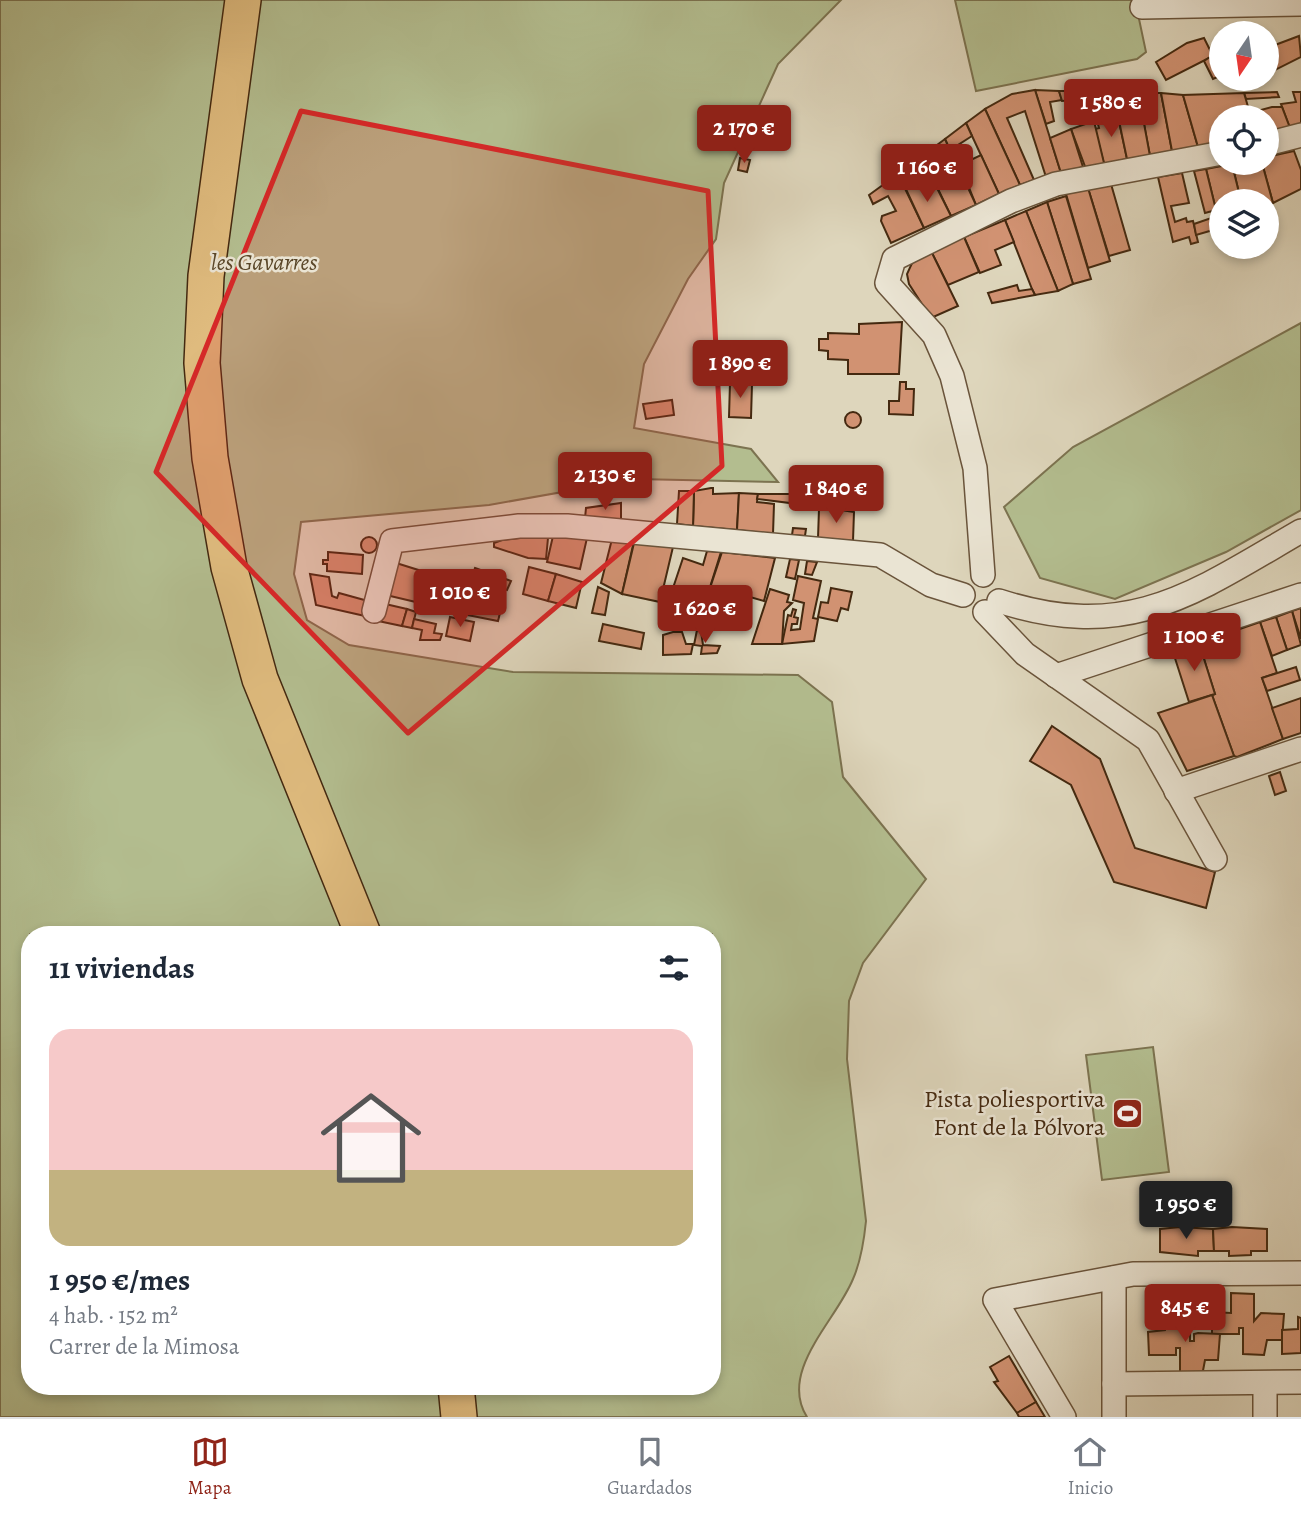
<!DOCTYPE html>
<html lang="es">
<meta charset="utf-8">
<style>
:root{--surface:#fff;--page:#f2f2f3;--text:#1f2937;--muted:#747a83;--line:#e0e1e3;--accent:#8f2418}
body{margin:0;font-family:Alegreya,serif;background:var(--page);color:var(--text);height:100vh;display:flex;flex-direction:column;font-size:26px;white-space:nowrap}
*{box-sizing:border-box;margin:0}
p{font-size:23px;color:var(--muted)}
.icon{flex:none;width:38px;height:38px;fill:none;stroke:currentColor;stroke-width:2;stroke-linecap:round;stroke-linejoin:round}
.map{position:relative;flex:1;overflow:hidden}
.side{position:absolute;left:21px;top:926px;width:700px;height:469px;display:flex;flex-direction:column;background:var(--surface);border-radius:28px;box-shadow:0 4px 10px #0003}
.side>*{flex:none}
.needle{width:46px;rotate:193deg}
.controls{position:absolute;left:1209px;top:21px;display:grid;gap:14px}
.controls a{display:grid;place-items:center;width:70px;height:70px;border-radius:50%;background:var(--surface);box-shadow:0 4px 10px #0003;font-size:35px}
.price{position:absolute;translate:-50% -60px;padding:0 16px;border-radius:7px;background:var(--accent);color:#fff;font-size:23px;line-height:46px;filter:drop-shadow(0 2px 4px #0008)}
.price::after{content:'';position:absolute;left:50%;top:42px;width:21px;height:16px;margin-left:-10px;background:inherit;clip-path:polygon(0 0,100% 0,50% 100%)}
.price.selected{background:#222;color:#fff}
ul{padding:0;list-style:none}
li{display:grid;align-content:center;gap:14px;height:371px;padding:0 28px}
li span{display:grid;place-items:center;height:217px;border-radius:21px;color:#555}
li>.icon{margin-inline-start:auto}
span .icon{width:126px;height:126px;fill:#fffc;stroke-width:1}
li b{font-size:30px}
h2{display:flex;justify-content:space-between;align-items:center;height:84px;padding:0 28px;font-size:30px}
.dock{display:flex;justify-content:space-around;align-items:center;height:98px;border-top:2px solid var(--line);background:var(--surface);font-size:19px;color:var(--muted)}
.dock a{display:grid;justify-items:center;gap:4px}
.dock .selected{color:var(--accent)}
.map>svg:first-child{display:block}
.green{fill:#b3bd8f;stroke:#7c7350;stroke-width:2;fill-rule:evenodd}
.building{fill:#d19272;stroke:#442910;stroke-width:2}
.lines{fill:none;stroke-linecap:round;stroke-linejoin:round}
.minor-casing{stroke:#6a543b;stroke-width:26}
.highway-casing{stroke:#442910;stroke-width:38}
.minor{stroke:#eae4d3;stroke-width:23}
.highway{stroke:#dfbb7e;stroke-width:35}
.marked{fill:#d62828;fill-opacity:0.2;stroke:#d62828;stroke-width:5;stroke-linejoin:round}
.labels{text-anchor:middle;dominant-baseline:central;stroke-width:5;stroke-linejoin:round;paint-order:stroke}
.park-label{font-size:24px;font-style:italic;fill:#5a4729;stroke:#eae4d3}
.poi-label{font-size:24px;fill:#442910;stroke:#eae4d3;text-anchor:end}
</style>
<div class="map">
<svg width="1301" height="1417" viewBox="0 0 1301 1417">
<rect width="100%" height="100%" fill="#ded6bc"/>
<filter id="stains"><feTurbulence type="fractalNoise" baseFrequency=".00286" numOctaves="4"/><feColorMatrix values="0 0 0 0 .2 0 0 0 0 .09 0 0 0 0 .02 0 0 0 .5 -.17"/></filter>
<radialGradient id="worn" r=".72"><stop offset=".6" stop-color="#630" stop-opacity="0"/><stop offset="1" stop-color="#630" stop-opacity=".3"/></radialGradient>
<g class="green">
<path d="M0 0H841L778 64 724 183 716 239 688 279 644 364 634 428 751 449 778 482 636 479 489 505 301 522 294 574 307 620 349 645 513 672 798 675 832 702 843 777 926 879 863 963 849 1001 847 1059 866 1221C864 1241 861 1261 853 1279 836 1321 778 1371 807 1417H0ZM30 934H712V1386H30Z"/>
<path d="M955 0H1135L1146 52 1137 59 976 91Z"/>
<path d="M1301 323V510L1226 552 1115 599 1040 578 1004 507 1073 447Z"/>
<path d="M1153 1047 1169 1172 1102 1180 1086 1055Z"/>
</g>
<g class="building">
<path d="M1299 36 1301 57 1267 74V48Z"/>
<path d="M1204 38 1213 56 1166 80 1156 62 1187 43Z"/>
<path d="M1222 49V75L1213 79 1204 61Z"/>
<path d="M1035 90 1059 91 1062 100 1050 102 1054 121 1046 124Z"/>
<path d="M1035 90 1061 173 1046 177 1025 111 1007 118 1034 180 1020 185 985 109 1012 94Z"/>
<path d="M1059 91H1086L1088 99 1062 101Z"/>
<path d="M1086 91 1114 92 1116 104 1089 103Z"/>
<path d="M1277 92 1279 97 1246 99 1244 93Z"/>
<path d="M1293 92H1301V123L1290 128 1281 104 1296 102Z"/>
<path d="M1138 93H1161L1172 151 1150 156Z"/>
<path d="M1161 93 1183 95 1198 147 1172 151Z"/>
<path d="M1244 93 1251 117H1222V143L1198 147 1183 95Z"/>
<path d="M1272 107H1282L1290 128 1267 134V117H1251L1250 113Z"/>
<path d="M985 109 1020 185 999 194 966 123Z"/>
<path d="M1117 112 1127 159 1104 164 1095 129 1099 128 1096 117Z"/>
<path d="M1143 118 1150 156 1127 159 1119 121Z"/>
<path d="M1094 121 1104 163 1103 166 1086 169 1071 129Z"/>
<path d="M966 123 972 136 955 147 958 154 953 157 945 139Z"/>
<path d="M1071 129 1083 167 1061 173 1050 138Z"/>
<path d="M945 139 951 153 943 159 939 153 929 161 925 154Z"/>
<path d="M1294 151 1301 170V189L1273 203 1262 163H1267V157Z"/>
<path d="M925 154 929 161 901 180 898 174Z"/>
<path d="M981 155 999 194 976 205 960 165Z"/>
<path d="M740 158 750 160 747 172 738 170Z"/>
<path d="M1262 163 1273 203 1267 205V201H1241L1232 164Z"/>
<path d="M1232 164 1241 201H1222V209L1216 210 1206 169Z"/>
<path d="M1206 169 1216 210 1205 213 1194 171Z"/>
<path d="M1182 173 1189 203 1171 206 1175 222 1186 218 1187 222 1193 221 1198 242 1191 244 1189 237 1173 242 1158 177Z"/>
<path d="M898 174 924 228 891 243 881 221 882 216 896 211 888 196 873 204 869 195Z"/>
<path d="M963 177 976 205 951 216 938 189Z"/>
<path d="M918 179 925 193 937 188 951 216 924 228 904 185Z"/>
<path d="M1111 184 1130 250 1109 256 1088 188Z"/>
<path d="M1088 188 1110 261 1088 268 1066 194V190Z"/>
<path d="M1066 196 1091 279 1073 284 1047 202Z"/>
<path d="M1047 202 1073 284 1058 291 1026 211Z"/>
<path d="M1026 211 1058 291 1035 295 1032 289 1005 220Z"/>
<path d="M1217 216 1220 228 1196 235 1194 224Z"/>
<path d="M1005 220 1014 242 995 250 1001 265 980 273 964 237Z"/>
<path d="M964 237 979 272 948 285 931 251Z"/>
<path d="M931 251 958 306 931 318 909 284 907 274 913 261Z"/>
<path d="M1017 285 1019 291 1032 289 1035 295 992 303 988 293Z"/>
<path d="M902 322 899 374H848V360L828 359V351L819 350V339H828V333L859 334V324Z"/>
<path d="M900 382H906V389H914L913 415 889 414V401H899Z"/>
<path d="M730 383 752 384 751 418 729 417Z"/>
<path d="M672 400 674 415 646 419 643 404Z"/>
<circle cx="853" cy="420" r="8"/>
<path d="M711 488H713V494L739 493 737 530 693 526 694 491Z"/>
<path d="M679 491H694L693 526 677 524Z"/>
<path d="M739 493 758 494 757 502 774 504 773 534 737 530Z"/>
<path d="M758 494H790V503L757 499Z"/>
<path d="M621 503V521L585 518 586 508Z"/>
<path d="M828 508 854 512 853 541 818 538 819 509Z"/>
<path d="M793 528 806 529 805 536 792 535Z"/>
<path d="M553 536 587 538 580 569 547 562Z"/>
<circle cx="369" cy="545" r="8"/>
<path d="M529 537 548 538 546 559 528 558 494 547V543L502 540Z"/>
<path d="M612 539 634 541 622 594 601 583Z"/>
<path d="M634 543 673 547 660 602 622 594Z"/>
<path d="M707 551 721 552 701 616 692 614 695 602 671 594 683 558 703 565Z"/>
<path d="M328 552 363 555 362 574 327 571V564H323V560H328Z"/>
<path d="M722 552 775 558 764 601 736 593 728 620 718 618 719 613 712 611 710 616 701 615Z"/>
<path d="M790 559 799 560 795 579 786 577Z"/>
<path d="M807 561 817 562 812 575 805 574Z"/>
<path d="M393 562 428 573 420 603 386 595Z"/>
<path d="M529 567 556 574 548 601 523 594Z"/>
<path d="M475 568 511 581 507 590 472 578Z"/>
<path d="M428 573 448 580 443 601 436 600 434 607 420 603Z"/>
<path d="M310 574 329 577 332 596 337 598 339 593 368 601 365 616 316 605Z"/>
<path d="M556 574 582 582 576 608 548 601Z"/>
<path d="M798 576 821 581 813 618 818 619 814 641 782 644 788 615 791 616 793 609 796 610 794 617 798 618 797 624H792L791 630 800 629 804 603 793 600Z"/>
<path d="M448 580 468 587 465 599 501 609 498 621 462 614V610L443 603Z"/>
<path d="M598 587 609 592 605 615 592 613Z"/>
<path d="M831 588 852 592 848 610 841 608 837 621 818 617 821 602 828 603Z"/>
<path d="M770 589 789 595 787 602 792 603 784 611 782 644H752Z"/>
<path d="M381 603 407 609 402 626 378 621Z"/>
<path d="M1301 608V639L1292 611Z"/>
<path d="M407 609 416 612 412 628 402 626Z"/>
<path d="M1292 611 1301 645 1287 650 1276 617Z"/>
<path d="M450 617 474 622 470 641 446 636Z"/>
<path d="M1276 617 1287 650 1272 656 1260 622Z"/>
<path d="M414 619 436 624 434 633 442 634 440 640H420L422 630 412 628Z"/>
<path d="M1260 622 1277 673 1262 678 1283 739 1237 757 1234 756 1212 695 1215 694 1199 643Z"/>
<path d="M603 624 644 633 641 649 599 641Z"/>
<path d="M697 630 701 631 703 645 720 646 717 653 701 654 702 646 694 645Z"/>
<path d="M673 632H682L686 644H693L691 654 663 655V635Z"/>
<path d="M1199 643 1215 694 1189 702 1173 652Z"/>
<path d="M1296 667 1300 680 1267 691 1262 678Z"/>
<path d="M1212 695 1234 756 1187 771 1158 713Z"/>
<path d="M1301 698V733L1283 739 1272 708Z"/>
<path d="M1052 726 1100 759 1135 848 1215 872 1206 908 1114 882 1071 785 1030 761Z"/>
<path d="M1280 772 1286 791 1275 795 1269 776Z"/>
<path d="M1180 1227 1213 1229 1214 1251H1198V1256L1160 1252V1229Z"/>
<path d="M1232 1227 1267 1229V1251H1251V1255L1229 1256V1251H1214L1213 1229Z"/>
<path d="M1231 1293 1254 1294V1321L1261 1313 1284 1314 1282 1340H1267L1264 1355 1243 1354V1328H1239V1334H1212V1312L1231 1313Z"/>
<path d="M1168 1313 1190 1314V1341H1194V1334L1198 1333 1220 1334 1218 1360H1205L1202 1376 1180 1374V1348H1176V1355H1149L1148 1332 1165 1330Z"/>
<path d="M1298 1317 1301 1318V1353L1282 1354V1330L1298 1329Z"/>
<path d="M1009 1356 1036 1402 1017 1413 994 1382 998 1381 990 1367Z"/>
<path d="M1036 1402 1045 1417H1019L1017 1413Z"/>
</g>
<g class="lines">
<defs>
<g id="minor">
<path d="M1142 7 1301 4"/>
<path d="M1267 144 1301 135"/>
<path d="M983 575 975 468 952 376 934 335 887 283 894 259 1011 201 1056 184 1222 153"/>
<path d="M999 601C1129 643 1194 593 1301 531"/>
<path d="M374 611 392 541 519 526H567L880 555 931 585 963 595"/>
<path d="M985 612 1025 654 1148 740 1215 859"/>
<path d="M1056 676 1301 595"/>
<path d="M1176 791 1301 749"/>
<path d="M1114 1278V1417"/>
<path d="M1265 1383V1417"/>
<path d="M1114 1384 1301 1382"/>
<path d="M1064 1417 995 1300 1133 1274 1301 1273"/>
</g>
<g id="highway">
<path d="M243 0 206 276 202 363 210 458 229 567 260 679 363 934"/>
<path d="M456 1386 459 1417"/>
</g>
</defs>
<use href="#minor" class="minor-casing"/>
<use href="#highway" class="highway-casing"/>
<use href="#minor" class="minor"/>
<use href="#highway" class="highway"/>
</g>
<path class="marked" d="M301 111 708 191 722 466 408 733 156 472Z"/>
<defs>
<symbol id="stadium-square" viewBox="-11 -11 22 22"><rect x="-9" y="-9" width="18" height="18" rx="4" fill="#8f2418" stroke="#eae4d3"/><path d="M0-5a6.5 5 0 1 0 0 10a6.5 5 0 1 0 0-10ZM-3.5-1.8h7v3.6h-7Z" fill="#fff"/></symbol>
</defs>
<g fill-rule="evenodd">
<use href="#stadium-square" x="1110" y="1096" width="35" height="35"/>
</g>
<g class="labels">
<g class="park-label">
<text x="264" y="262">les Gavarres</text>
</g>
<g class="poi-label">
<text x="1105" y="1099">Pista poliesportiva<tspan x="1105" dy="28">Font de la Pólvora</tspan></text>
</g>
</g>
<rect width="100%" height="100%" filter="url(#stains)"/>
<rect width="100%" height="100%" fill="url(#worn)"/>
</svg>
<div class="controls">
<a><svg class="needle" viewBox="-14 -14 28 28"><path d="M0-13l5 13h-10z" fill="#e53935"/><path d="M0 13l5-13h-10z" fill="#747a83"/></svg></a>
<a><svg class="icon" aria-label="locate" viewBox="0 0 24 24"><circle cx="12" cy="12" r="6"/><path d="M12 2v4M12 18v4M2 12h4M18 12h4"/></svg></a>
<a><svg class="icon" aria-label="layers" viewBox="0 0 24 24"><path d="M12 4l9 5-9 5-9-5zM3 14l9 5 9-5"/></svg></a>
</div>
<b class="price" style="left:1111px;top:139px">1 580 €</b>
<b class="price" style="left:744px;top:165px">2 170 €</b>
<b class="price" style="left:927px;top:204px">1 160 €</b>
<b class="price" style="left:740px;top:400px">1 890 €</b>
<b class="price" style="left:605px;top:512px">2 130 €</b>
<b class="price" style="left:836px;top:525px">1 840 €</b>
<b class="price" style="left:460px;top:629px">1 010 €</b>
<b class="price" style="left:705px;top:645px">1 620 €</b>
<b class="price" style="left:1194px;top:673px">1 100 €</b>
<b class="price selected" style="left:1186px;top:1241px">1 950 €</b>
<b class="price" style="left:1185px;top:1344px">845 €</b>
<section class="side">
<h2>11 viviendas<svg class="icon" aria-label="filters" viewBox="0 0 24 24"><path d="M4 7h16M4 17h16"/><circle cx="9" cy="7" r="2"/><circle cx="15" cy="17" r="2"/></svg></h2>
<ul>
<li><span style="background:linear-gradient(#f6c9c9 65%,#c2b280 0)"><svg class="icon" aria-label="home" viewBox="0 0 24 24"><path d="M3 11l9-7 9 7M6 9v11h12V9"/></svg></span><div><b>1 950 €/mes</b><p>4 hab. · 152 m²</p><p>Carrer de la Mimosa</p></div></li>
</ul>
</section>
</div>
<nav class="dock">
<a class="selected"><svg class="icon" aria-label="map" viewBox="0 0 24 24"><path d="M3 6l6-2 6 2 6-2v14l-6 2-6-2-6 2zM9 4v14M15 6v14"/></svg>Mapa</a>
<a><svg class="icon" aria-label="saved" viewBox="0 0 24 24"><path d="M7 4h10v16l-5-4-5 4z"/></svg>Guardados</a>
<a><svg class="icon" aria-label="home" viewBox="0 0 24 24"><path d="M3 11l9-7 9 7M6 9v11h12V9"/></svg>Inicio</a>
</nav>
